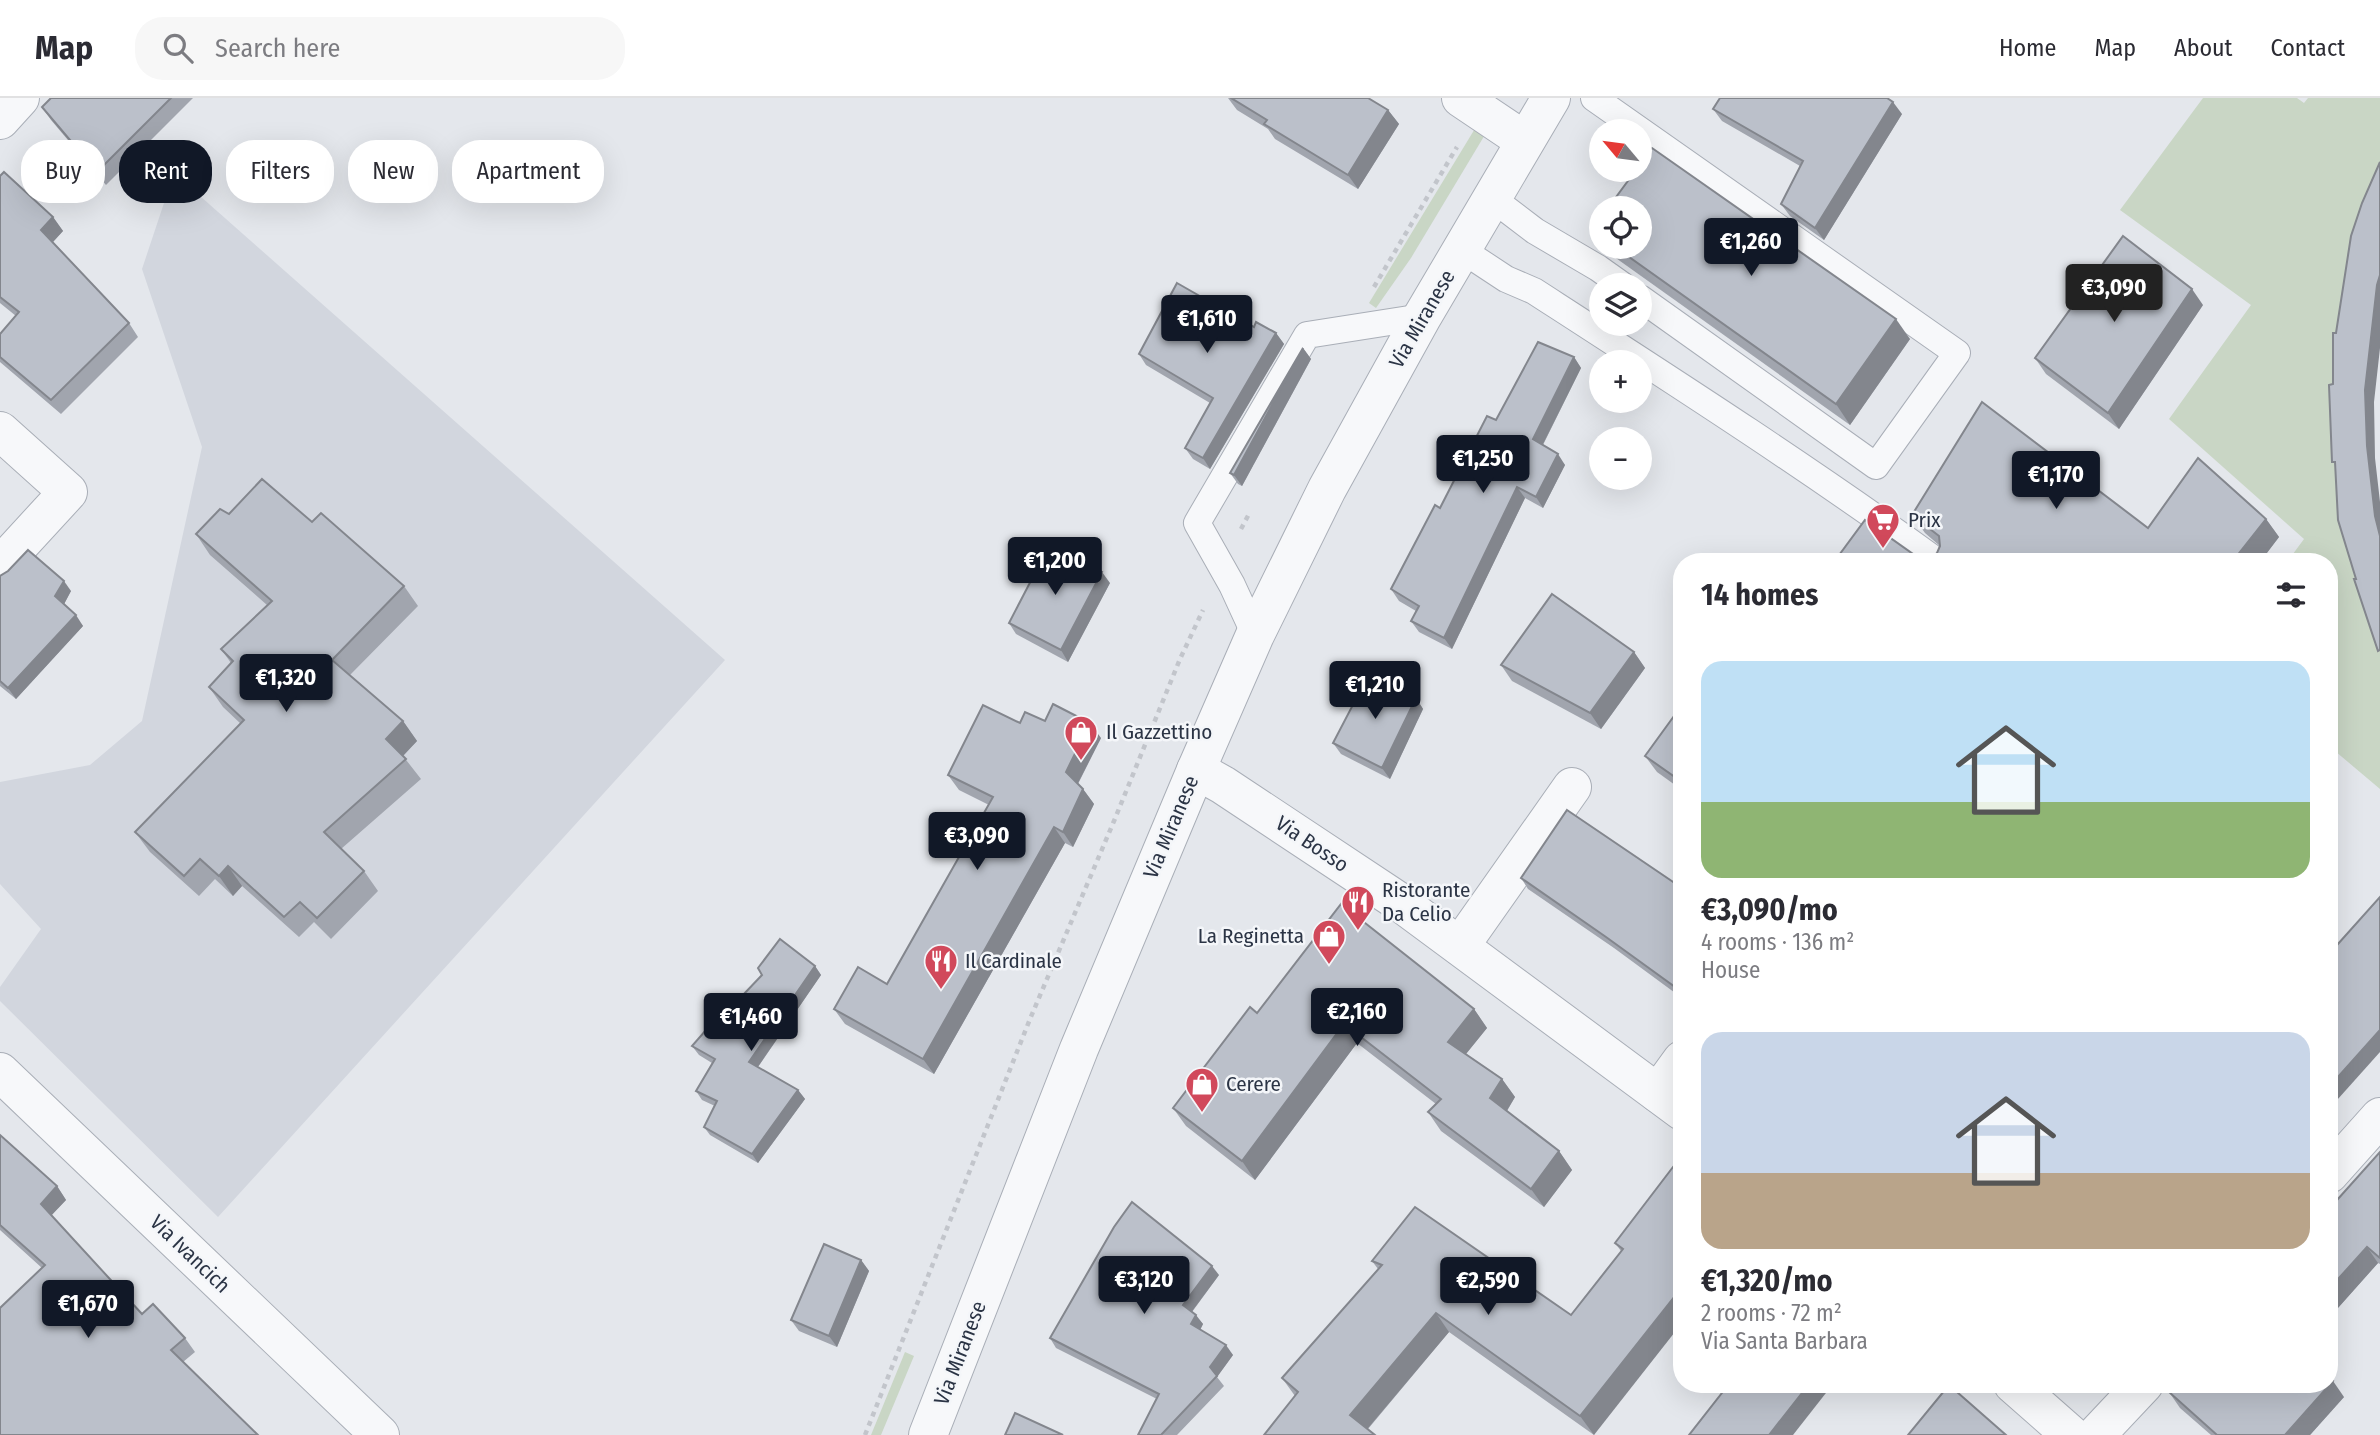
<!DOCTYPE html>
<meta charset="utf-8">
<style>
:root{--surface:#fff;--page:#f7f7f7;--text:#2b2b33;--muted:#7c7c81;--line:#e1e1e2;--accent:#111827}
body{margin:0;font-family:"Fira Sans Condensed",sans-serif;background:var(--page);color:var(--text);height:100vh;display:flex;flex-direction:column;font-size:26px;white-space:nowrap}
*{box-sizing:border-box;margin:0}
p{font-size:23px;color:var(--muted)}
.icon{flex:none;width:38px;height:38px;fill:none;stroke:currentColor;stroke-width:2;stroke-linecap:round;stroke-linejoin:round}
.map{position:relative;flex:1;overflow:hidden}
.sheet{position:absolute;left:1673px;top:455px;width:665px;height:840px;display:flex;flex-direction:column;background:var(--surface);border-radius:28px;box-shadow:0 7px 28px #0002}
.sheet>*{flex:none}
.guide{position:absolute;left:21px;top:42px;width:665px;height:63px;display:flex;gap:14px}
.needle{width:46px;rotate:299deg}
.fabs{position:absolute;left:1589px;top:21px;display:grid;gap:14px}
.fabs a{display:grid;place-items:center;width:63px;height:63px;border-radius:50%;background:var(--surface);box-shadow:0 7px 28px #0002;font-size:35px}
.price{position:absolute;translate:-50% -60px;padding:0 16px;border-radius:7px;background:var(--accent);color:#fff;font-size:23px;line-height:46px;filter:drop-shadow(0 2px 4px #0008)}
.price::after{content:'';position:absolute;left:50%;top:42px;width:21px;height:16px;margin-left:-10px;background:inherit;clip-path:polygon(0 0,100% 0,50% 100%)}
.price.selected{background:#222;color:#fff}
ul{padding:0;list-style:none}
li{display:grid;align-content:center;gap:14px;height:371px;padding:0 28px}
li span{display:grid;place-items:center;height:217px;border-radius:21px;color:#555}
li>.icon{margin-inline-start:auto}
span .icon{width:126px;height:126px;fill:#fffc;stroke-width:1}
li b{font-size:30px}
h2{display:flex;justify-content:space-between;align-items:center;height:84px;padding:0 28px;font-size:30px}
.tag{padding:0 24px;border-radius:28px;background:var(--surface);box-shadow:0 7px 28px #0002;font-size:24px;line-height:63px}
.tag.selected{background:var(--accent);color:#fff}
header{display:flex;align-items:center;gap:42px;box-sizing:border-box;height:98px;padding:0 35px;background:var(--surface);border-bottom:2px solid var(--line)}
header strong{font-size:33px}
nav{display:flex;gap:38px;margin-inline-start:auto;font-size:24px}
.search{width:490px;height:63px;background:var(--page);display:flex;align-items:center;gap:18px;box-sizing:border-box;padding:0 24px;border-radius:28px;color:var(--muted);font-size:26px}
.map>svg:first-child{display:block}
.built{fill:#d2d6de}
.green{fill:#c9d6c5}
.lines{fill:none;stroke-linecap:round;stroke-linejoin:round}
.service-casing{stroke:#a9aeb7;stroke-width:28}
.minor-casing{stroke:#a9aeb7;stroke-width:40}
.tertiary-casing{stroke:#a9aeb7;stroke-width:40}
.path{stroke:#c2c5cb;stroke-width:4.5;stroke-dasharray:5 5;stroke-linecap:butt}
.service{stroke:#f7f8fa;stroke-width:26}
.minor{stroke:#f7f8fa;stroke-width:38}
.tertiary{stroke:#f7f8fa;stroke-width:38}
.wall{fill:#a1a5ae}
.shaded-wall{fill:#83868d}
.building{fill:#bbc0ca;stroke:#83868d;stroke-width:2}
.labels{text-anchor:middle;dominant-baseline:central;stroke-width:5;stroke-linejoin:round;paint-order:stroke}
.street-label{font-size:21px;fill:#2b3445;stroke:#f4f6f9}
.poi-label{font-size:21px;fill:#2b3445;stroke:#f4f6f9;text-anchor:start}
</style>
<header>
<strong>Map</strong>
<div class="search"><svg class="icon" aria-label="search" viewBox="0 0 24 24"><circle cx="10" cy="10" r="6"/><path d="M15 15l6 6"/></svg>Search here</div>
<nav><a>Home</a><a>Map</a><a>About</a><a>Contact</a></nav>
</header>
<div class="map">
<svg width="2380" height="1337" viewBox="0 0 2380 1337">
<rect width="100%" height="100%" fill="#e4e7ec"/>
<path class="built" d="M174 75 725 562 218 1119 0 903V889L41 831 0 786V684L90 667 142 623 202 349 142 171Z"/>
<g class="green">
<path d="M2203 0H2297L2304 5 2308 0H2380V94L2359 150 2380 540V691L2329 648V464H2287L2304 441 2169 321 2251 207 2120 112Z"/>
<path d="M1479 24 1489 30 1411 160 1376 210 1369 205Z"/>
<path d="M905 1254 914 1258 881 1337H871Z"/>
</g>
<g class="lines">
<defs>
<g id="service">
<path d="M1594 0 1957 255 1876 368 1640 200"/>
<path d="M1493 101 1535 133 1598 170 1622 187"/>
<path d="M1462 152 1506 181 1534 193C1670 281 1807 369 1938 464"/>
<path d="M1255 537 1232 487 1197 425 1307 237 1422 219"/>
</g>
<g id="minor">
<path d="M1461 0 1525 43"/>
<path d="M0 22 20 0"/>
<path d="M0 333 68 394 0 468"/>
<path d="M1196 672 1223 687 1401 805 1682 1013"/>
<path d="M1460 848 1572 689"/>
<path d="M0 974 380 1337"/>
<path d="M1658 995 1682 962"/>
<path d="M2329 1076 2380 1019"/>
<path d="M2013 1286 2071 1337"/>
<path d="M2096 1337 2144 1286"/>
</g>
<path id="tertiary" d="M928 1337 1079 951 1196 672 1255 537 1327 391 1422 219 1551 0"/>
</defs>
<use href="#service" class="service-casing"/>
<use href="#minor" class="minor-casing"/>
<use href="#tertiary" class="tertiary-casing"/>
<g class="path">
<path d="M1374 189 1457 49"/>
<path d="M1241 431 1250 414"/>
<path d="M865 1337 1030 921 1114 723 1180 561 1203 512"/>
</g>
<use href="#service" class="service"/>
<use href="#minor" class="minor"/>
<use href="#tertiary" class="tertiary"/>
</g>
<g class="wall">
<path d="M51 0H193L106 87 51 22 42 9Z"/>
<path d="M1228 0H1368L1388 12 1399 26 1358 91 1275 41 1268 31 1237 12Z"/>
<path d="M1713 11 1902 16 1824 142 1790 118 1781 106 1800 68 1722 23Z"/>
<path d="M0 78 53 119 63 133 53 144 129 225 138 239 61 316 0 264V236L16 218 0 205Z"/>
<path d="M1601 120V146L1592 133Z"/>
<path d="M1603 149H1640L1910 241 1850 327 1606 153Z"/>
<path d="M2203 207 2119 331 2046 276 2035 260Z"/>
<path d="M1254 229 1276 235 1284 246 1210 371 1193 361 1185 350 1210 305 1146 267 1139 256Z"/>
<path d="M1303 250 1311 261 1242 388 1238 386 1230 375Z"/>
<path d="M1574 259 1581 270 1543 347 1565 367 1543 410 1525 400 1452 551 1419 534 1411 523 1416 513 1399 503 1391 491 1496 322Z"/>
<path d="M229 416 312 424 404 488 418 508 350 577 403 623 417 643 403 658 421 681 341 751 364 773 378 793 331 841 314 824 299 839 242 788 233 798 215 781 199 798 150 754 135 734 241 626 223 609 209 589 231 565 221 551 267 507 210 457 196 436Z"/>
<path d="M1912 417 2148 430 2266 421 2279 439 2260 464H1834L1916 458 1924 461 1931 460 1937 455 1940 448 1925 435Z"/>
<path d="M0 478 71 493 64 506 83 528 16 601 0 588Z"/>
<path d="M1110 485 1068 564 1016 536 1009 525Z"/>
<path d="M1634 554 1645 570 1601 631 1512 583 1501 567Z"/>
<path d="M1416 600 1423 611 1390 681 1341 656 1333 645Z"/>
<path d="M1682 607V692L1657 674 1645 658Z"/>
<path d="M1045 623 1101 640 1078 686 1083 691 1094 706 1073 749 1065 745 934 976 845 926 834 911 887 886 989 707 959 692 948 677 1020 625Z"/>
<path d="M1521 780 1682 790V900L1614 850 1528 791Z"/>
<path d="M815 868 821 877 758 969 798 992 805 1001 758 1065 710 1037 704 1029 715 1008 702 1002 696 993 712 965 699 957 692 948Z"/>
<path d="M1474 911 1487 930 1466 956 1502 981 1515 999 1507 1013 1559 1053 1572 1072 1544 1109 1441 1033 1428 1014 1436 1006 1357 945 1255 1082 1186 1028 1173 1010 1257 915Z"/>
<path d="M0 1037 57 1088 66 1102 51 1117 142 1216 185 1240 195 1254 183 1264 42 1170 0 1132Z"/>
<path d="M2380 1054V1166L2378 1165 2329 1220V1111Z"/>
<path d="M1673 1069 1594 1337 1449 1234 1368 1331 1295 1298 1282 1280 1378 1171 1372 1163 1571 1217 1621 1153 1615 1145Z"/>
<path d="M861 1162 869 1173 837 1249 799 1233 791 1222Z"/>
<path d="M1219 1177 1192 1214 1203 1226 1200 1232 1233 1257 1217 1279 1224 1288 1177 1337H1138L1157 1301 1056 1250 1050 1240Z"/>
<path d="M2169 1294 2344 1299 2310 1337H2211L2180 1310Z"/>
</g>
<g class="shaded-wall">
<path d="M1893 4 1902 16 1824 142 1815 130Z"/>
<path d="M1388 12 1399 26 1358 91 1348 77Z"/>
<path d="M53 119 63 133 51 146 41 132Z"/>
<path d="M2380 177V250L2374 304 2375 360 2380 404V438L2375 418 2367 348 2365 292 2377 187Z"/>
<path d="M2192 191 2203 207 2119 331 2108 315Z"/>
<path d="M1896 221 1910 241 1850 327 1836 306Z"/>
<path d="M1276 235 1284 246 1210 371 1203 360Z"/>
<path d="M1303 250 1311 261 1242 388 1234 377Z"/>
<path d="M1574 259 1581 270 1540 352 1533 341Z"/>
<path d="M1558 356 1565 367 1543 410 1536 399Z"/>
<path d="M1517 389 1525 400 1452 551 1444 540Z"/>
<path d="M2266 421 2279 439 2260 464H2232Z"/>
<path d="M1102 474 1110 485 1068 564 1061 552Z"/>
<path d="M64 483 71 493 63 508 55 498Z"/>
<path d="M76 517 83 528 16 601 8 590Z"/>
<path d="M1634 554 1645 570 1601 631 1590 615Z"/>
<path d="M1416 600 1423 611 1390 681 1382 670Z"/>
<path d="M403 623 417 643 400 661 386 641Z"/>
<path d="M1090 625 1101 640 1076 689 1066 674Z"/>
<path d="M1083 691 1094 706 1073 749 1063 734Z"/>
<path d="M1054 729 1065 745 934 976 923 961Z"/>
<path d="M228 768 242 788 233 798 219 778Z"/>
<path d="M815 868 821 877 755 973 749 964Z"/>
<path d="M1474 911 1487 930 1461 962 1448 944Z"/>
<path d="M1344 926 1357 945 1255 1082 1242 1063Z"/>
<path d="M2380 932V954L2329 1011V989Z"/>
<path d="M1502 981 1515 999 1503 1019 1490 1000Z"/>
<path d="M798 992 805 1001 758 1065 752 1056Z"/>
<path d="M1559 1053 1572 1072 1544 1109 1531 1091Z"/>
<path d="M57 1088 66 1102 50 1119 41 1106Z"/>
<path d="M2367 1149 2378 1165 2329 1220V1191Z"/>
<path d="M861 1162 869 1173 837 1249 829 1238Z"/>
<path d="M1212 1168 1219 1177 1190 1216 1183 1207Z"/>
<path d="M1682 1189V1225L1594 1337 1580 1318Z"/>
<path d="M1436 1215 1449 1234 1363 1336 1350 1317Z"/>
<path d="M1196 1217 1203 1226 1198 1236 1191 1226Z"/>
<path d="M1226 1247 1233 1257 1217 1279 1210 1269Z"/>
<path d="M2333 1283 2344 1299 2310 1337H2285Z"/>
<path d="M1809 1286H1833L1793 1337H1769Z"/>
</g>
<g class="building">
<path d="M51 0H171L97 74 42 9Z"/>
<path d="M1231 0H1368L1388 12 1348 77 1264 26 1267 22Z"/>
<path d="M1720 0H1887L1893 4 1815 130 1781 106 1803 63 1713 11Z"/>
<path d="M1652 50 1896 221 1836 306 1615 149H1640V110H1608L1636 72H1640V66Z"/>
<path d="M2380 64V177L2377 187 2365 292 2367 348 2375 418 2380 438V552L2378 553 2354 481H2356L2338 422 2335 364H2332L2329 287 2333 286V235H2336L2351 138 2362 105Z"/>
<path d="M4 74 53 119 41 132 129 225 51 302 0 259V236L19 214 0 199V78Z"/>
<path d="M1601 120V139L1592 133Z"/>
<path d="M2123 138 2192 191 2108 315 2035 260Z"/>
<path d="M1177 185 1254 229 1256 224 1276 235 1203 360 1185 350 1213 300 1139 256Z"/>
<path d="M1538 244 1574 259 1533 341 1558 356 1536 399 1517 389 1444 540 1411 523 1419 508 1391 491 1435 407 1440 410 1487 318 1496 322Z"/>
<path d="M1303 250 1234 377 1230 375Z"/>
<path d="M1982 304 2148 430 2198 360 2266 421 2232 464H1834L1865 422 1916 458 1924 461 1931 460 1937 455 1940 448 1939 438 1912 417Z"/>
<path d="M262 381 312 424 321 415 404 488 332 562 403 623 386 641 406 661 324 734 364 773 317 820 300 804 284 819 228 768 219 778 200 761 184 778 135 734 244 622 209 589 233 563 221 551 272 503 196 436 220 411 229 416Z"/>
<path d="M1050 446 1102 474 1061 552 1009 525Z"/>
<path d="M28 452 64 483 55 498 76 517 8 590 0 583V478L8 473Z"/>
<path d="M1552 496 1634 554 1590 615 1501 567Z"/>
<path d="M1369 576 1416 600 1382 670 1333 645Z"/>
<path d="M1053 606 1090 625 1066 674 1083 691 1063 734 1054 729 923 961 834 911 858 869 887 886 993 699 948 677 983 607 1020 625 1025 614 1045 623Z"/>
<path d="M1682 607V684L1645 658Z"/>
<path d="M1567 712 1682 790V894L1606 839 1521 780Z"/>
<path d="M2380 799V932L2329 989V856Z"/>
<path d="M1341 806 1474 911 1448 944 1502 981 1490 1000 1559 1053 1531 1091 1428 1014 1441 1001 1344 926 1242 1063 1173 1010 1250 909 1257 915Z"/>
<path d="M780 841 815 868 749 964 798 992 752 1056 704 1029 717 1003 696 993 715 961 692 948 720 916 723 918 762 877 758 870Z"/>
<path d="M0 1037 57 1088 41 1106 142 1216 153 1206 185 1240 171 1252 258 1337H0V1210L45 1167 0 1127Z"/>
<path d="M2380 1054V1160L2367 1149 2329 1191V1111Z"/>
<path d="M1673 1069 1682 1075V1189L1580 1318 1436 1215 1350 1317 1375 1337H1264L1298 1294 1282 1280 1382 1167 1372 1163 1415 1109 1571 1217 1623 1151 1615 1145Z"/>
<path d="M1132 1104 1212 1168 1183 1207 1196 1217 1191 1226 1226 1247 1210 1269 1217 1278 1161 1337H1138L1159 1296 1050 1240 1114 1129Z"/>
<path d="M824 1146 861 1162 829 1238 791 1222Z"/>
<path d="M2329 1280 2333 1283 2285 1337H2217L2169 1294 2176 1286H2329Z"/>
<path d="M1729 1286H1809L1769 1337H1689Z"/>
<path d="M1949 1287 2006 1337H1908Z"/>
<path d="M1015 1315 1063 1337H1005Z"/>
</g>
<defs>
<symbol id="supermarket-pin" viewBox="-11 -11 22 30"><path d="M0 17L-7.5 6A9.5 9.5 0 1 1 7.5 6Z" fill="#d1495b" stroke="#f4f6f9"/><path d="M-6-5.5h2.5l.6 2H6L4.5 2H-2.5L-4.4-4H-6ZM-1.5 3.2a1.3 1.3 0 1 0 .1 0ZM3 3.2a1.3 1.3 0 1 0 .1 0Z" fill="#fff"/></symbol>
<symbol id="shop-pin" viewBox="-11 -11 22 30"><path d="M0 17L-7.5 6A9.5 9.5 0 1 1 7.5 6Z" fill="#d1495b" stroke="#f4f6f9"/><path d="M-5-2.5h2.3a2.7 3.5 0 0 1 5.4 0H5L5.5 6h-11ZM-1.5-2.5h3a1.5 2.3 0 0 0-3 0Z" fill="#fff"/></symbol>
<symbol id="restaurant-pin" viewBox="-11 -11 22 30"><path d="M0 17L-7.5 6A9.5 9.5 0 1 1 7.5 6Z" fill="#d1495b" stroke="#f4f6f9"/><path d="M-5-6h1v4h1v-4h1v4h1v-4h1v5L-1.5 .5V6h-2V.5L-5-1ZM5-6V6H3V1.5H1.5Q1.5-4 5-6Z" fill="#fff"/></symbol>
</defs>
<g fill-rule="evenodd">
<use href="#supermarket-pin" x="1864" y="403" width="38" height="52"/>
<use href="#shop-pin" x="1062" y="615" width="38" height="52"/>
<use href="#restaurant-pin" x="1339" y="785" width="38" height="52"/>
<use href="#shop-pin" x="1310" y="819" width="38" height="52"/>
<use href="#restaurant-pin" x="922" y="844" width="38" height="52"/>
<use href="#shop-pin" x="1183" y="967" width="38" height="52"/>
</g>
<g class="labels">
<g class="street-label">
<text transform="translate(1422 221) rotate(-60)">Via Miranese</text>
<text transform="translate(1171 729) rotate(-67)">Via Miranese</text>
<text transform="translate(1312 746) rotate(34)">Via Bosso</text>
<text transform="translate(190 1156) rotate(44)">Via Ivancich</text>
<text transform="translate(960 1255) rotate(-69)">Via Miranese</text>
</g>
<g class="poi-label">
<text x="1908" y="422">Prix</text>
<text x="1106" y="634">Il Gazzettino</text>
<text x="1382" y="792">Ristorante<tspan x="1382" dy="24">Da Celio</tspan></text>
<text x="1304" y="838" text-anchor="end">La Reginetta</text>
<text x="965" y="863">Il Cardinale</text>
<text x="1226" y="986">Cerere</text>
</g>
</g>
</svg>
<div class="fabs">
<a><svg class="needle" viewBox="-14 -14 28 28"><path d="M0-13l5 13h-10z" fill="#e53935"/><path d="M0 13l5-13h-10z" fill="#7c7c81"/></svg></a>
<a><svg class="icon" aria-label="locate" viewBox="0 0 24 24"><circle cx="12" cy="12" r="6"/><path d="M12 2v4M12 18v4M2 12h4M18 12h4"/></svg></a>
<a><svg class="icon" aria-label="layers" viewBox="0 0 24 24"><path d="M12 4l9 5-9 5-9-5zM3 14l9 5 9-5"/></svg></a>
<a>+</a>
<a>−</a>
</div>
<b class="price" style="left:1751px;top:180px">€1,260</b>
<b class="price selected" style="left:2114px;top:226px">€3,090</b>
<b class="price" style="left:1207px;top:257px">€1,610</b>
<b class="price" style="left:1483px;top:397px">€1,250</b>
<b class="price" style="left:2056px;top:413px">€1,170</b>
<b class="price" style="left:1055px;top:499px">€1,200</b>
<b class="price" style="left:286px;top:616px">€1,320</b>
<b class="price" style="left:1375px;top:623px">€1,210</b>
<b class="price" style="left:977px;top:774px">€3,090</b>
<b class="price" style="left:1357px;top:950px">€2,160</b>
<b class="price" style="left:751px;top:955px">€1,460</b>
<b class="price" style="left:1144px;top:1218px">€3,120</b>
<b class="price" style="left:1488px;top:1219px">€2,590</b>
<b class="price" style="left:88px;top:1242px">€1,670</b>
<div class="guide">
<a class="tag">Buy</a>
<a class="tag selected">Rent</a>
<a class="tag">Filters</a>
<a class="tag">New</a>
<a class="tag">Apartment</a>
</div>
<section class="sheet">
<h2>14 homes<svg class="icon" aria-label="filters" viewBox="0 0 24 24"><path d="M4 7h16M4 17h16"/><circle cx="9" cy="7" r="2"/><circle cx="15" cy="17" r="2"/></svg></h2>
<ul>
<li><span style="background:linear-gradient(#bfe0f5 65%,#8fb573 0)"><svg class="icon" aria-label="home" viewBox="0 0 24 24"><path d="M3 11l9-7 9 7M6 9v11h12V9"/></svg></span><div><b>€3,090/mo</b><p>4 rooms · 136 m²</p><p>House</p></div></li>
<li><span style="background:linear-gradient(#c9d6e8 65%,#b9a48a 0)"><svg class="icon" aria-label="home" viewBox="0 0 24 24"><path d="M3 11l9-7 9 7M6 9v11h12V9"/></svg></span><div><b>€1,320/mo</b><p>2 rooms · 72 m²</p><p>Via Santa Barbara</p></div></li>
</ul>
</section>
</div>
